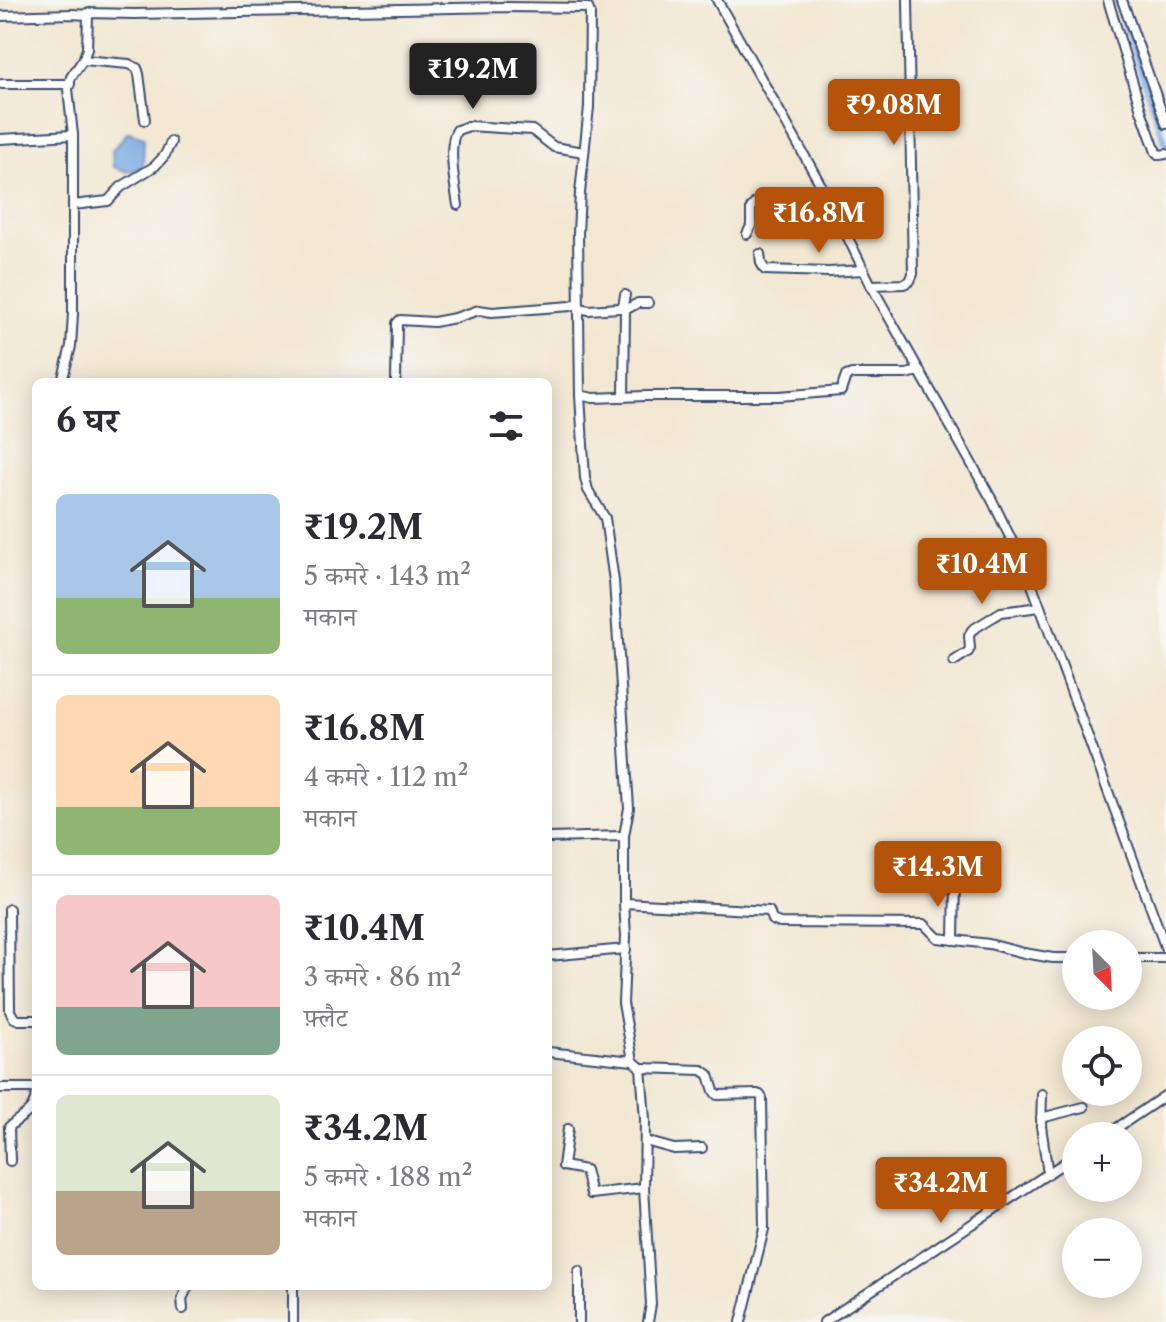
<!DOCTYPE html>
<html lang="hi">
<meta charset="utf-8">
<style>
:root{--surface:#fff;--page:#f2f2f3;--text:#2b2b33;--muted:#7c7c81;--line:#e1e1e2;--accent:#b45309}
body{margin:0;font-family:"Libre Caslon Text","Noto Serif Devanagari",serif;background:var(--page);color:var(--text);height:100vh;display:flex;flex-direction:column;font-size:30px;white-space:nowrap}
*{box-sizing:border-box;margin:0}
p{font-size:26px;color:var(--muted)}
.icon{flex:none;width:44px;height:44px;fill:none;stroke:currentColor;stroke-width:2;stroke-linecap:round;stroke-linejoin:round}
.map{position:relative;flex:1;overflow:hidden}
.sheet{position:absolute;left:32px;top:378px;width:520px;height:912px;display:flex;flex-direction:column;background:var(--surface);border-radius:12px;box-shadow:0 4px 20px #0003}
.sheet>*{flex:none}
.needle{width:52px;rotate:156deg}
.fabs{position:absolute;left:1062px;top:930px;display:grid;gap:16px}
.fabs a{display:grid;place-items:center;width:80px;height:80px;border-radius:50%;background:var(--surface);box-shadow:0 4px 20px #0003;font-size:40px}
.price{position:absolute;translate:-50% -68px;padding:0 18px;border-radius:8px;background:var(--accent);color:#fff;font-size:26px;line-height:52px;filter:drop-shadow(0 2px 4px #0008)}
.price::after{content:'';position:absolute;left:50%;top:48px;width:24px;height:18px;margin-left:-12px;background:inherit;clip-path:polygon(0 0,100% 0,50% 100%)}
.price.selected{background:#222;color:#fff}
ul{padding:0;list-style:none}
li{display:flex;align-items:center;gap:24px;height:200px;padding:0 24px}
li+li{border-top:2px solid var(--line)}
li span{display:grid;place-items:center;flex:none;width:224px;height:160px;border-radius:12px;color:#555}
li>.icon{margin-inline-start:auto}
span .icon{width:96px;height:96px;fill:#fffc;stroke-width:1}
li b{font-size:34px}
h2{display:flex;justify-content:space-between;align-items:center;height:96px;padding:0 24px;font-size:34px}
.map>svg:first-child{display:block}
.water{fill:#79abe4;stroke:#4a6da1;stroke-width:2}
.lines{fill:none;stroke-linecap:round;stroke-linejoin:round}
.canal{stroke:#79abe4;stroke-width:7}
.minor-casing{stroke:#3b4b6f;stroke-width:12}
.minor{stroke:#fff;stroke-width:8}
</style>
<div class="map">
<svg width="1166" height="1322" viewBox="0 0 1166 1322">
<rect width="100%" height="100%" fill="#f6f6f2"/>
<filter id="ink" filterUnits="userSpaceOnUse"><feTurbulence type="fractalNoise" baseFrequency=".0125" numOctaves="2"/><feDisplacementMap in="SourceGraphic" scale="16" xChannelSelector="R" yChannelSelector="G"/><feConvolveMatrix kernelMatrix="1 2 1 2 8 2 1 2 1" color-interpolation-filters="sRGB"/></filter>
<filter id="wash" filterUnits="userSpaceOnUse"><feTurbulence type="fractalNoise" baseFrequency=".006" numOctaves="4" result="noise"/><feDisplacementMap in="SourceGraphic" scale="32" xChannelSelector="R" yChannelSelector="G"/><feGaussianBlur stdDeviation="1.8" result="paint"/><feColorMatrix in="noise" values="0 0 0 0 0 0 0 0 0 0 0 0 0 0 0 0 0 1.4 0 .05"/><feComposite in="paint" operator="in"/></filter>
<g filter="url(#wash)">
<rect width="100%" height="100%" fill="#f2e7d1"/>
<path class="water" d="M128 132 144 137 143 167 128 172 113 167 112 150Z"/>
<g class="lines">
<path class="canal" d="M1117 0 1166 145"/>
</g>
</g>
<g filter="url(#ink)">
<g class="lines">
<defs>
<g id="minor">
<path d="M717 0 831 203 871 285 992 500 1028 574 1166 949"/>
<path d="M1108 0 1141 110 1156 152 1159 155 1166 154"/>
<path d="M1122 0 1166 124"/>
<path d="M0 16 72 14 88 15 87 13 134 14 505 7 588 8 590 13 589 107 580 193 578 233 580 395 593 398 645 396H779L841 391 846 376 852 374H906L920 371"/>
<path d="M83 60 129 64 137 68 139 74 145 120"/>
<path d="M2 84H70"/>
<path d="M0 139 73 135"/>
<path d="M73 205 108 201 121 187 155 166 165 155 171 142"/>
<path d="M458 205C455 186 447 145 457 130L469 126 532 130 554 147 584 152"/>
<path d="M747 234 751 226V208L756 202 831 203"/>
<path d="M760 254 761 263 765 270 829 272 864 270"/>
<path d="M871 285 904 284 910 281 913 274 908 0"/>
<path d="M579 308 589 310 619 308 623 306 625 295"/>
<path d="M62 382 71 346 73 314V135L68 89 71 77 83 60 87 49 88 15"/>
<path d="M396 382 397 323 400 320 434 322 455 318 479 310 492 312 571 306 578 303"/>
<path d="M580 395 585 478 588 490 605 518 614 581 629 808 624 836V903L626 936 623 1003 633 1061 641 1068 645 1119 644 1188 651 1304 648 1322"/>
<path d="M624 397 625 310 638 303H648"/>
<path d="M954 661 968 652 970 648 969 636 972 630 1001 612 1040 607"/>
<path d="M548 838 624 836"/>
<path d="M624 903 769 911 772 920 780 923 924 924 938 938 989 944 1024 953 1053 958H1076"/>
<path d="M9 909 10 1011 14 1018 19 1020H36"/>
<path d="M954 940 955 879"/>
<path d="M548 956 626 949"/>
<path d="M1128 958H1166"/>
<path d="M548 1052 633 1061"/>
<path d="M641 1068 702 1070 709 1075 714 1091 717 1095 757 1094 760 1095 762 1098 764 1229 741 1322"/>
<path d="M0 1088H36"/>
<path d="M1042 1094 1041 1126 1048 1174"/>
<path d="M1041 1118 1084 1107"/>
<path d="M568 1129 563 1166 585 1170 591 1194 644 1188"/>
<path d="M1105 1136 1166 1095"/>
<path d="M645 1141 674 1149 702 1148"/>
<path d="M10 1161 9 1127C25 1112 36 1114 36 1088"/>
<path d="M293 1286V1322"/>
<path d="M183 1309 182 1299 188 1286"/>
<path d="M579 1322V1271"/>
<path d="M824 1322 1076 1155"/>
</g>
</defs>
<use href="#minor" class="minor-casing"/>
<use href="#minor" class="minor"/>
</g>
</g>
</svg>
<div class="fabs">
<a><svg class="needle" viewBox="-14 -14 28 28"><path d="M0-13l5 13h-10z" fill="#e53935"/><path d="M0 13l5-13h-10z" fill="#7c7c81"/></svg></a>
<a><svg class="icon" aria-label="locate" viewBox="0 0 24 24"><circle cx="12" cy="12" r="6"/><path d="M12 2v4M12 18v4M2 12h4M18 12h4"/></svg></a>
<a>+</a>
<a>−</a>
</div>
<b class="price selected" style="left:473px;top:111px">₹19.2M</b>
<b class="price" style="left:894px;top:147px">₹9.08M</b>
<b class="price" style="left:819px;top:255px">₹16.8M</b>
<b class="price" style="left:982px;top:606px">₹10.4M</b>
<b class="price" style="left:938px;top:909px">₹14.3M</b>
<b class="price" style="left:941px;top:1225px">₹34.2M</b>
<section class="sheet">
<h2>6 घर<svg class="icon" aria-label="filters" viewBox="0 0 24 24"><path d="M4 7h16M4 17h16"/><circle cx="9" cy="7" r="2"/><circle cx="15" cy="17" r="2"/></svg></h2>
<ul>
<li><span style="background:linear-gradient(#a9c7e8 65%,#8fb573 0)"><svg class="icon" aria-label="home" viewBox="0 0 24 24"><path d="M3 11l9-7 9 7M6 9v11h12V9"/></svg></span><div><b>₹19.2M</b><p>5 कमरे · 143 m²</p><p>मकान</p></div></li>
<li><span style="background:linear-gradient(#ffd9b3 70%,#8fb573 0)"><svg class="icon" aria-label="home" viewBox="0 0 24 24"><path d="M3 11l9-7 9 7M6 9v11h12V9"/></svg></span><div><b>₹16.8M</b><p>4 कमरे · 112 m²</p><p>मकान</p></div></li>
<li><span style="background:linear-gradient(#f6c9c9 70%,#7fa58c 0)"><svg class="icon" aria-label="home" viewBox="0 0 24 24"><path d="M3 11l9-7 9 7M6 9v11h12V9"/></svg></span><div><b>₹10.4M</b><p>3 कमरे · 86 m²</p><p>फ़्लैट</p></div></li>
<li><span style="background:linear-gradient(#dfe7d0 60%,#b9a48a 0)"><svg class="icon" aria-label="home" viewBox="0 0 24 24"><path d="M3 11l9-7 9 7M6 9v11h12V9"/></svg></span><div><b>₹34.2M</b><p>5 कमरे · 188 m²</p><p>मकान</p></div></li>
</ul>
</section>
</div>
